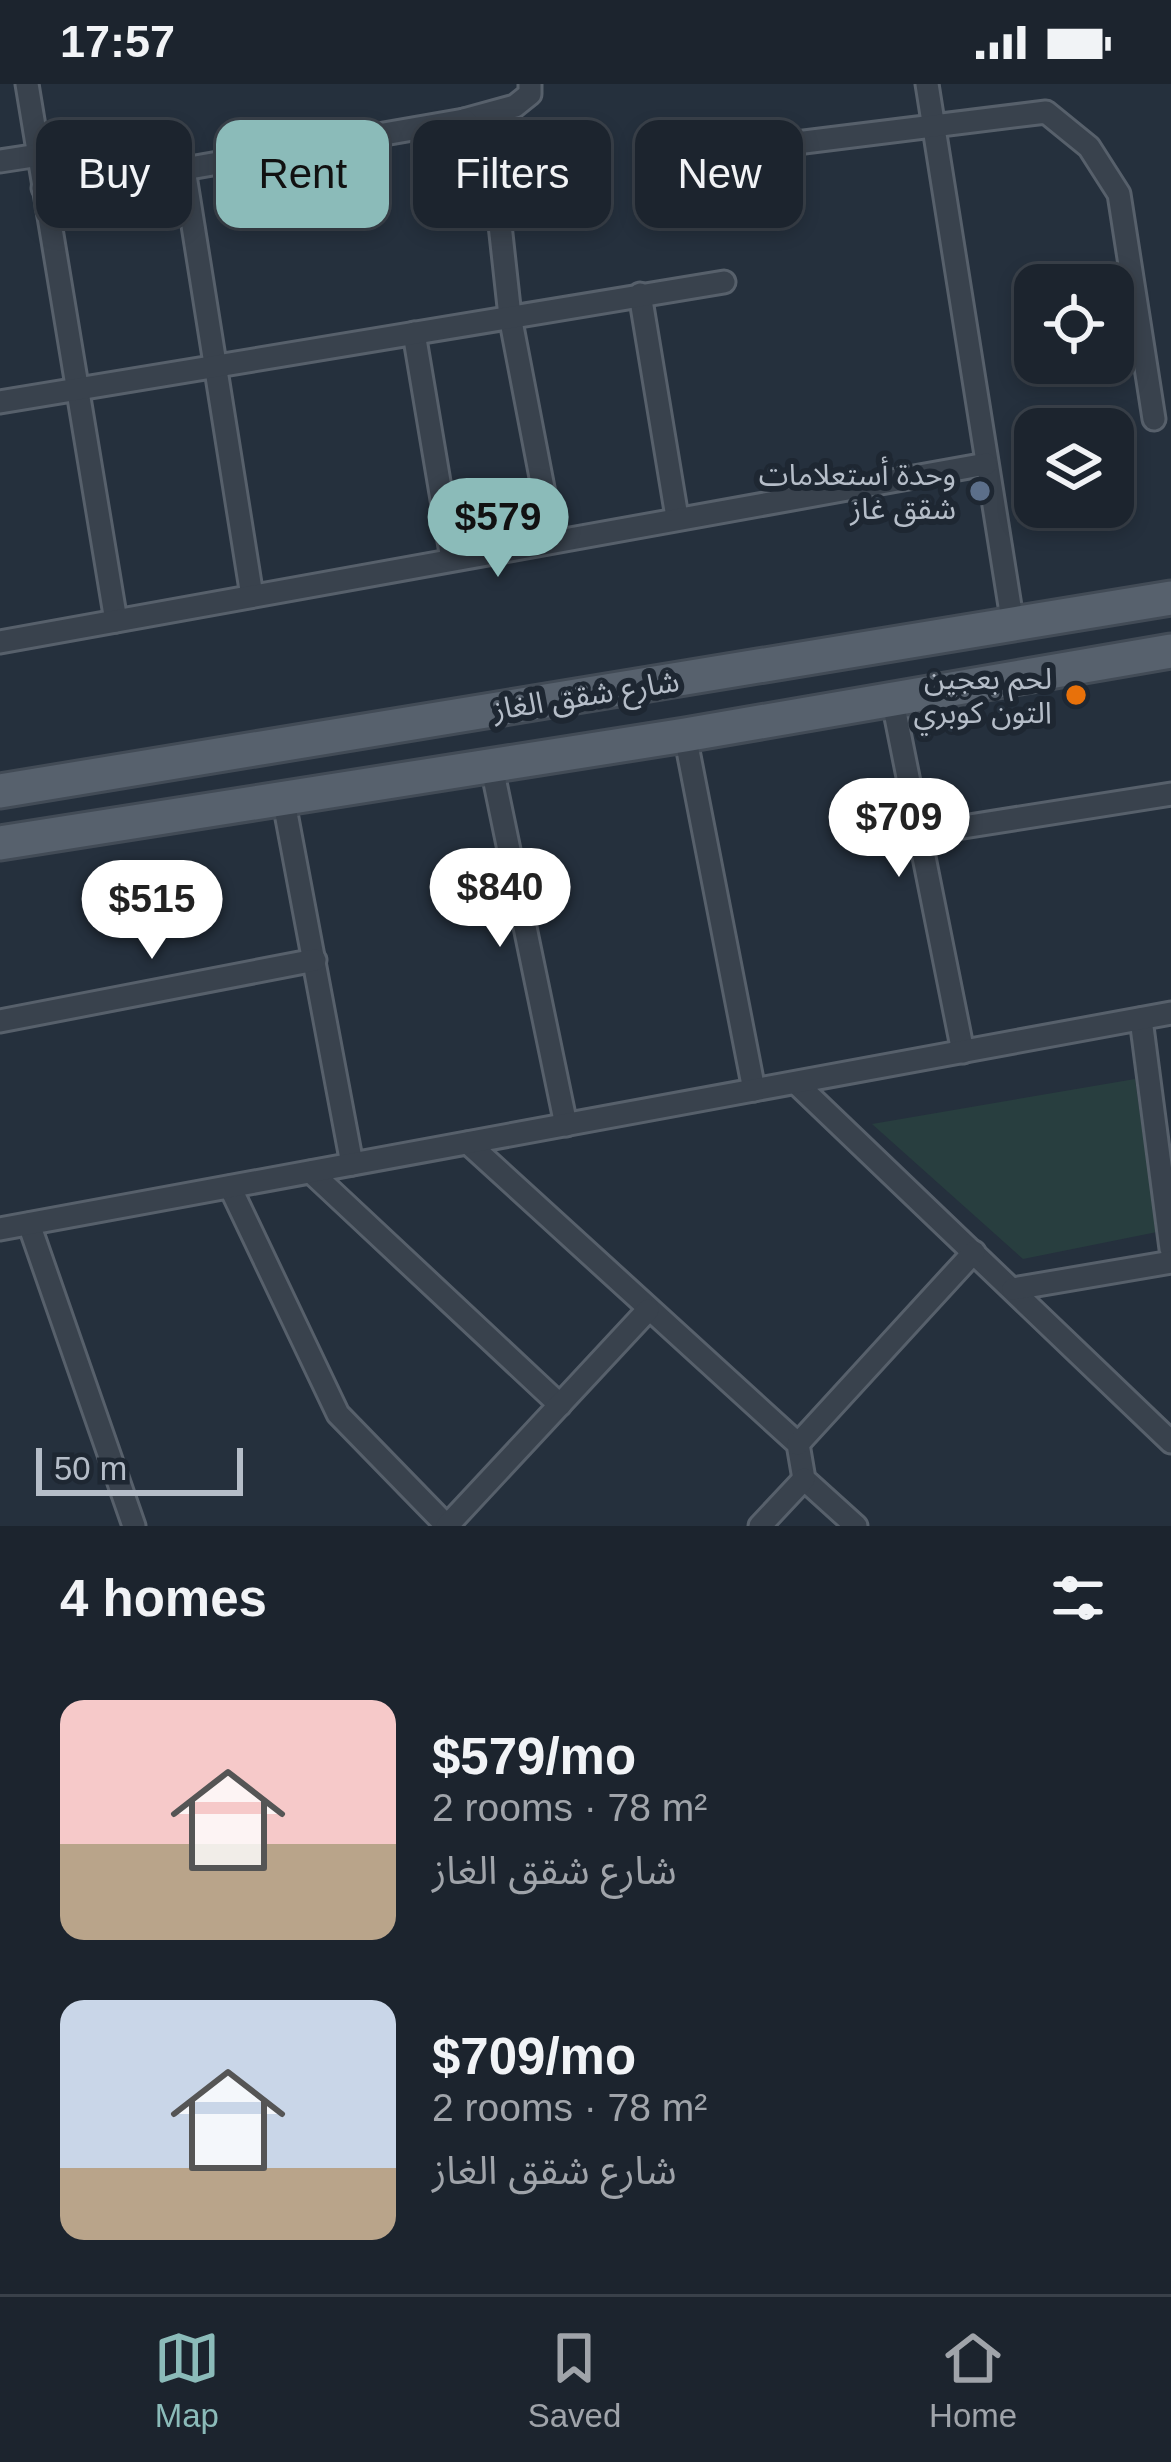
<!DOCTYPE html>
<meta charset="utf-8">
<style>
:root{--surface:#1c242e;--page:#29303a;--text:#f1f3f6;--muted:#a0a4aa;--line:#3a414a;--accent:#8bbbb9}
body{margin:0;font-family:Helvetica,"Noto Sans Arabic",sans-serif;background:var(--page);color:var(--text);height:100vh;display:flex;flex-direction:column;font-size:45px;white-space:nowrap}
*{box-sizing:border-box;margin:0}
p{font-size:39px;color:var(--muted)}
.icon{flex:none;width:66px;height:66px;fill:none;stroke:currentColor;stroke-width:2;stroke-linecap:round;stroke-linejoin:round}
.map{position:relative;height:1442px;overflow:hidden}
.panel{display:flex;flex-direction:column;background:var(--surface);flex:1}
.panel>*{flex:none}
.guide{position:absolute;left:36px;top:36px;width:1101px;height:108px;display:flex;gap:24px}
.tools{position:absolute;left:1014px;top:180px;display:grid;gap:24px}
.tools a{display:grid;place-items:center;width:120px;height:120px;border-radius:24px;background:var(--surface);box-shadow:0 6px 18px #0003,0 0 0 3px var(--line);font-size:60px}
.scale{position:absolute;left:36px;bottom:30px;width:207px;box-sizing:border-box;padding-left:12px;border:6px solid #b5bdc8;border-top:0;font-size:33px;line-height:42px;white-space:nowrap;color:#b5bdc8;-webkit-text-stroke:9px #1e2732;paint-order:stroke}
.price{position:absolute;translate:-50% -102px;padding:0 27px;border-radius:42px;background:#fff;color:#222;font-size:39px;line-height:78px;filter:drop-shadow(0 3px 6px #0008)}
.price::after{content:'';position:absolute;left:50%;top:72px;width:36px;height:27px;margin-left:-18px;background:inherit;clip-path:polygon(0 0,100% 0,50% 100%)}
.price.selected{background:var(--accent);color:#111}
ul{padding:0;list-style:none}
li{display:flex;align-items:center;gap:36px;height:300px;padding:0 60px}
li span{display:grid;place-items:center;flex:none;width:336px;height:240px;border-radius:24px;color:#555}
li>.icon{margin-inline-start:auto}
span .icon{width:144px;height:144px;fill:#fffc;stroke-width:1}
li b{font-size:51px}
h2{display:flex;justify-content:space-between;align-items:center;height:144px;padding:0 60px;font-size:51px}
.tag{padding:0 42px;border-radius:24px;background:var(--surface);box-shadow:0 6px 18px #0003,0 0 0 3px var(--line);font-size:42px;line-height:108px}
.tag.selected{background:var(--accent);color:#111}
.status{display:flex;justify-content:space-between;align-items:center;height:84px;padding:0 60px;background:var(--surface);direction:ltr}
.status svg{height:33px;fill:currentColor}
.tab-bar{display:flex;justify-content:space-around;align-items:center;height:168px;border-top:3px solid var(--line);background:var(--surface);font-size:33px;color:var(--muted)}
.tab-bar a{display:grid;justify-items:center;gap:6px}
.tab-bar .selected{color:var(--accent)}
.map>svg:first-child{display:block}
.green{fill:#283e3f}
.lines{fill:none;stroke-linecap:round;stroke-linejoin:round}
.street-casing{stroke:#57606b;stroke-width:27}
.primary-casing{stroke:#424b56;stroke-width:39}
.street{stroke:#39424d;stroke-width:21}
.primary{stroke:#57616d;stroke-width:33}
.service-dot{fill:#5c6f8a;stroke:#1e2732;stroke-width:4.5}
.food-dot{fill:#e8710a;stroke:#1e2732;stroke-width:4.5}
.labels{text-anchor:middle;dominant-baseline:central;stroke-width:12;stroke-linejoin:round;paint-order:stroke}
.poi-label{font-size:30px;fill:#b5bdc8;stroke:#1e2732;text-anchor:end}
.street-label{font-size:30px;fill:#b5bdc8;stroke:#1e2732}
</style>
<div class="status"><b>17:57</b><svg viewBox="0 0 49 12"><path d="M0 12V9h3v3zM5 12V6h3v6zM10 12V3h3v9zM15 12V0h3v12zM26 1h20v11H26zM47 4h2v5h-2z"/></svg></div>
<div class="map">
<svg width="1171" height="1442" viewBox="0 0 1171 1442">
<rect width="100%" height="100%" fill="#25303d"/>
<path class="green" d="M1135 995 1157 1148 1023 1175 872 1040Z"/>
<g class="lines">
<defs>
<g id="street">
<path d="M27 0 116 537"/>
<path d="M927 0 1013 541"/>
<path d="M464 36 515 22 530 10V0"/>
<path d="M780 61 1046 28 1089 63 1119 110 1154 335"/>
<path d="M0 77 39 71"/>
<path d="M184 85 252 512"/>
<path d="M43 104 184 85 464 36 484 56 493 77 510 232 553 456"/>
<path d="M640 210 677 433"/>
<path d="M414 249 452 475"/>
<path d="M0 318 724 198"/>
<path d="M0 558 986 380"/>
<path d="M892 613 963 968"/>
<path d="M685 651 754 1006"/>
<path d="M491 679 566 1041"/>
<path d="M283 713 352 1080"/>
<path d="M919 750 1171 710"/>
<path d="M1141 935 1171 1165"/>
<path d="M0 937 315 876"/>
<path d="M796 999 1171 1358"/>
<path d="M468 1059 798 1360 804 1395 856 1442"/>
<path d="M311 1088 560 1321"/>
<path d="M230 1103 338 1330 447 1442"/>
<path d="M29 1140 134 1442"/>
<path d="M0 1145 1171 929"/>
<path d="M1013 1205 1171 1178"/>
<path d="M798 1360 974 1168"/>
<path d="M447 1442 648 1226"/>
<path d="M760 1442 804 1395"/>
</g>
<g id="primary">
<path d="M0 707 1171 514"/>
<path d="M0 759 685 651 1171 567"/>
</g>
</defs>
<use href="#street" class="street-casing"/>
<use href="#primary" class="primary-casing"/>
<use href="#street" class="street"/>
<use href="#primary" class="primary"/>
</g>
<circle class="service-dot" cx="980" cy="407" r="12"/>
<circle class="food-dot" cx="1076" cy="611" r="12"/>
<g class="labels">
<g class="poi-label">
<text x="956" y="390">وحدة أستعلامات<tspan x="956" dy="34">شقق غاز</tspan></text>
<text x="1052" y="594">لحم بعجين<tspan x="1052" dy="34">التون كوبري</tspan></text>
</g>
<g class="street-label">
<text transform="translate(586 611) rotate(-9)">شارع شقق الغاز</text>
</g>
</g>
</svg>
<div class="tools">
<a><svg class="icon" aria-label="locate" viewBox="0 0 24 24"><circle cx="12" cy="12" r="6"/><path d="M12 2v4M12 18v4M2 12h4M18 12h4"/></svg></a>
<a><svg class="icon" aria-label="layers" viewBox="0 0 24 24"><path d="M12 4l9 5-9 5-9-5zM3 14l9 5 9-5"/></svg></a>
</div>
<div class="scale">50 m</div>
<b class="price selected" style="left:498px;top:496px">$579</b>
<b class="price" style="left:899px;top:796px">$709</b>
<b class="price" style="left:500px;top:866px">$840</b>
<b class="price" style="left:152px;top:878px">$515</b>
<div class="guide">
<a class="tag">Buy</a>
<a class="tag selected">Rent</a>
<a class="tag">Filters</a>
<a class="tag">New</a>
</div>
</div>
<section class="panel">
<h2>4 homes<svg class="icon" aria-label="filters" viewBox="0 0 24 24"><path d="M4 7h16M4 17h16"/><circle cx="9" cy="7" r="2"/><circle cx="15" cy="17" r="2"/></svg></h2>
<ul>
<li><span style="background:linear-gradient(#f6c9c9 60%,#b9a48a 0)"><svg class="icon" aria-label="home" viewBox="0 0 24 24"><path d="M3 11l9-7 9 7M6 9v11h12V9"/></svg></span><div><b>$579/mo</b><p>2 rooms · 78 m²</p><p>شارع شقق الغاز</p></div></li>
<li><span style="background:linear-gradient(#c9d6e8 70%,#b9a48a 0)"><svg class="icon" aria-label="home" viewBox="0 0 24 24"><path d="M3 11l9-7 9 7M6 9v11h12V9"/></svg></span><div><b>$709/mo</b><p>2 rooms · 78 m²</p><p>شارع شقق الغاز</p></div></li>
</ul>
</section>
<nav class="tab-bar">
<a class="selected"><svg class="icon" aria-label="map" viewBox="0 0 24 24"><path d="M3 6l6-2 6 2 6-2v14l-6 2-6-2-6 2zM9 4v14M15 6v14"/></svg>Map</a>
<a><svg class="icon" aria-label="saved" viewBox="0 0 24 24"><path d="M7 4h10v16l-5-4-5 4z"/></svg>Saved</a>
<a><svg class="icon" aria-label="home" viewBox="0 0 24 24"><path d="M3 11l9-7 9 7M6 9v11h12V9"/></svg>Home</a>
</nav>
